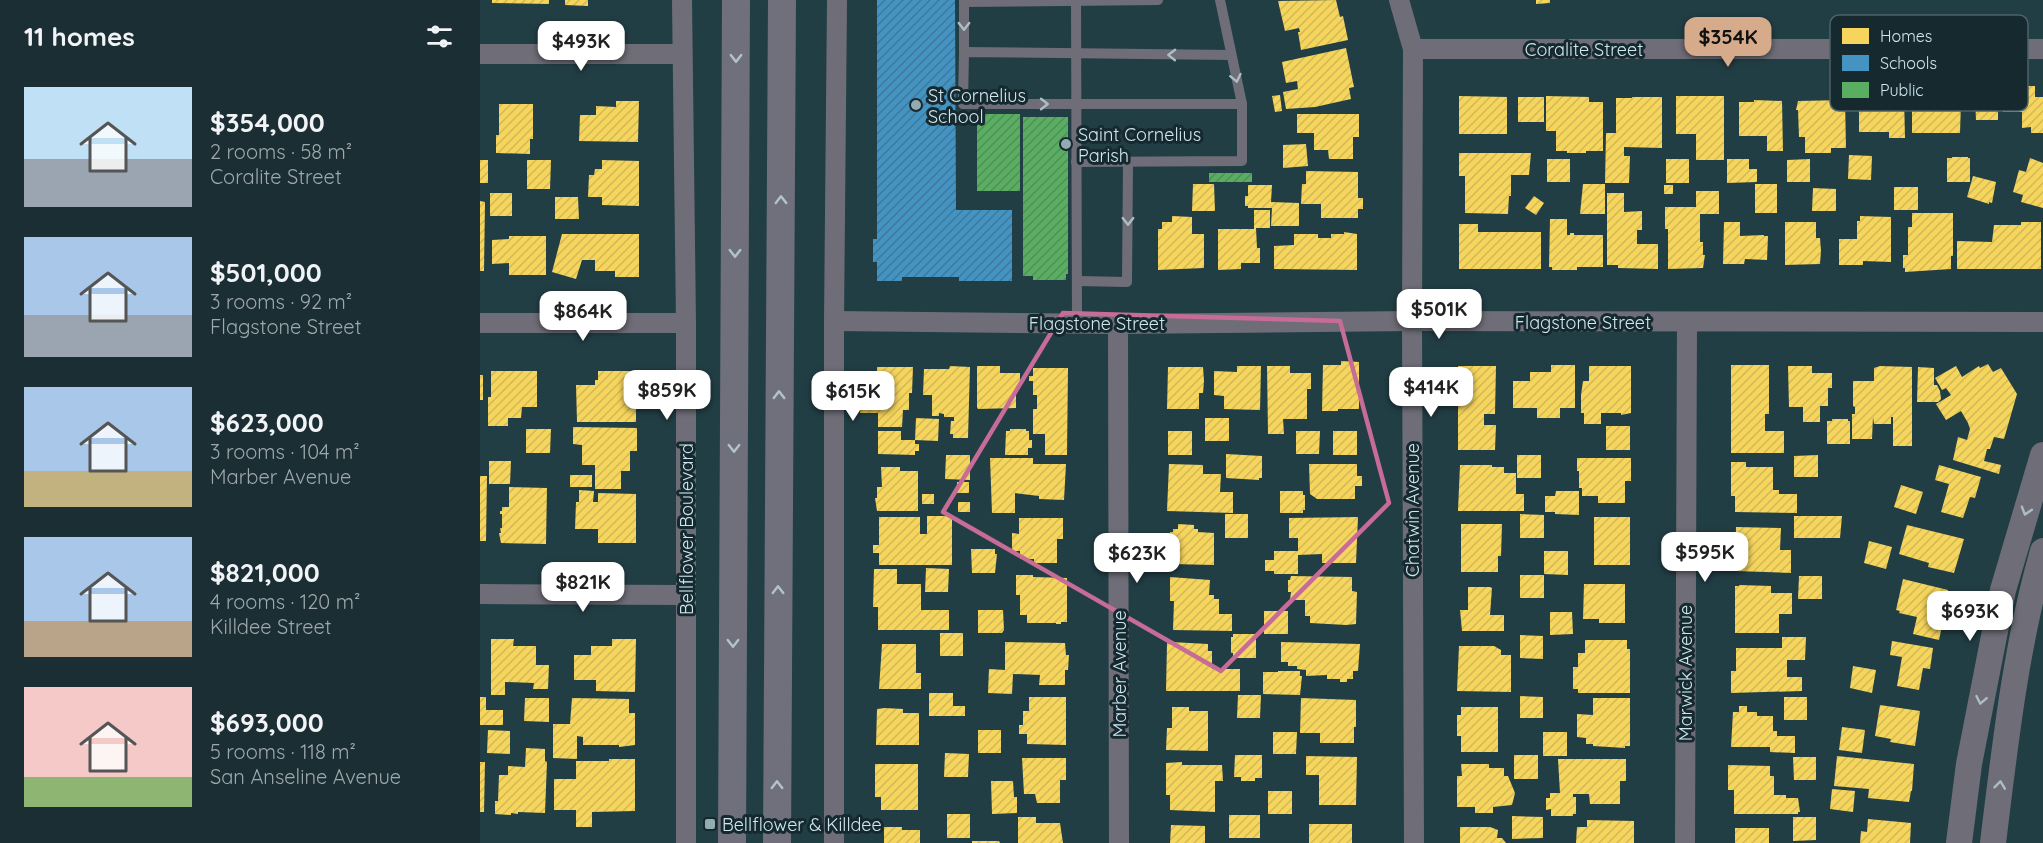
<!DOCTYPE html>
<meta charset="utf-8">
<style>
:root{--surface:#1a2e34;--page:#273a40;--text:#f1f3f6;--muted:#9fa8ac;--accent:#d6ab8b}
body{margin:0;font-family:Quicksand,sans-serif;background:var(--page);color:var(--text);height:100vh;display:flex;flex-direction:column;font-size:22px;white-space:nowrap}
*{box-sizing:border-box;margin:0}
p{font-size:20px;color:var(--muted)}
.icon{flex:none;width:33px;height:33px;fill:none;stroke:currentColor;stroke-width:2;stroke-linecap:round;stroke-linejoin:round}
.map{position:relative;flex:1;overflow:hidden}
.drawer{display:flex;flex-direction:column;background:var(--surface);width:480px}
.drawer>*{flex:none}
.price{position:absolute;translate:-50% -51px;padding:0 14px;border-radius:12px;background:#fff;color:#222;font-size:20px;line-height:39px;filter:drop-shadow(0 2px 3px #0008)}
.price::after{content:'';position:absolute;left:50%;top:36px;width:18px;height:14px;margin-left:-9px;background:inherit;clip-path:polygon(0 0,100% 0,50% 100%)}
.price.on{background:var(--accent);color:#111}
ul{padding:0;list-style:none}
li{display:flex;align-items:center;gap:18px;height:150px;padding:0 24px}
li span{display:grid;place-items:center;flex:none;width:168px;height:120px;border-radius:0px;color:#555}
li>.icon{margin-inline-start:auto}
span .icon{width:72px;height:72px;fill:#fffc;stroke-width:1}
li b{font-size:26px}
h2{display:flex;justify-content:space-between;align-items:center;height:72px;padding:0 24px;font-size:26px}
main{display:flex;flex:1;min-height:0}
.map>svg:first-child{display:block}
.homes{fill:url(#homes-hatch)}
.schools{fill:url(#schools-hatch)}
.public{fill:url(#public-hatch)}
.lines{fill:none;stroke-linecap:round;stroke-linejoin:round}
.service{stroke:#6f6e78;stroke-width:10}
.minor{stroke:#6f6e78;stroke-width:20}
.tertiary{stroke:#6f6e78;stroke-width:26}
.secondary{stroke:#6f707c;stroke-width:28}
.oneway{stroke:#adbdc6}
.oneway2{stroke:#b2c3cd}
.marked{fill:none;stroke:#c76b97;stroke-width:4.5;stroke-linejoin:round}
.poi-dot{fill:#92acb4;stroke:#15292f;stroke-width:2}
.labels{text-anchor:middle;dominant-baseline:central;stroke-width:6;stroke-linejoin:round;paint-order:stroke}
.street-label{font-size:18px;fill:#cee7f0;stroke:#15292f}
.poi-label{font-size:18px;fill:#cee7f0;stroke:#15292f;text-anchor:start}
.key{fill:#15292f;stroke:#4c6269;stroke-width:1.5}
.key-label{font-size:16px;fill:#cee7f0}
</style>
<main>
<section class="drawer">
<h2>11 homes<svg class="icon" aria-label="filters" viewBox="0 0 24 24"><path d="M4 7h16M4 17h16"/><circle cx="9" cy="7" r="2"/><circle cx="15" cy="17" r="2"/></svg></h2>
<ul>
<li><span style="background:linear-gradient(#bfe0f5 60%,#9aa5b1 0)"><svg class="icon" aria-label="home" viewBox="0 0 24 24"><path d="M3 11l9-7 9 7M6 9v11h12V9"/></svg></span><div><b>$354,000</b><p>2 rooms · 58 m²</p><p>Coralite Street</p></div></li>
<li><span style="background:linear-gradient(#a9c7e8 65%,#9aa5b1 0)"><svg class="icon" aria-label="home" viewBox="0 0 24 24"><path d="M3 11l9-7 9 7M6 9v11h12V9"/></svg></span><div><b>$501,000</b><p>3 rooms · 92 m²</p><p>Flagstone Street</p></div></li>
<li><span style="background:linear-gradient(#a9c7e8 70%,#c2b280 0)"><svg class="icon" aria-label="home" viewBox="0 0 24 24"><path d="M3 11l9-7 9 7M6 9v11h12V9"/></svg></span><div><b>$623,000</b><p>3 rooms · 104 m²</p><p>Marber Avenue</p></div></li>
<li><span style="background:linear-gradient(#a9c7e8 70%,#b9a48a 0)"><svg class="icon" aria-label="home" viewBox="0 0 24 24"><path d="M3 11l9-7 9 7M6 9v11h12V9"/></svg></span><div><b>$821,000</b><p>4 rooms · 120 m²</p><p>Killdee Street</p></div></li>
<li><span style="background:linear-gradient(#f6c9c9 75%,#8fb573 0)"><svg class="icon" aria-label="home" viewBox="0 0 24 24"><path d="M3 11l9-7 9 7M6 9v11h12V9"/></svg></span><div><b>$693,000</b><p>5 rooms · 118 m²</p><p>San Anseline Avenue</p></div></li>
</ul>
</section>
<div class="map">
<svg width="1563" height="843" viewBox="0 0 1563 843">
<defs>
<pattern id="homes-hatch" width="6" height="6" patternUnits="userSpaceOnUse" patternTransform="scale(1.5)"><rect width="6" height="6" fill="#f6d55c"/><path d="M-1 1l2-2M0 6l6-6M5 7l2-2" fill="none" stroke="#d1b858"/></pattern>
<pattern id="schools-hatch" width="6" height="6" patternUnits="userSpaceOnUse" patternTransform="scale(1.5)"><rect width="6" height="6" fill="#4393c3"/><path d="M-1 1l2-2M0 6l6-6M5 7l2-2" fill="none" stroke="#417898"/></pattern>
<pattern id="public-hatch" width="6" height="6" patternUnits="userSpaceOnUse" patternTransform="scale(1.5)"><rect width="6" height="6" fill="#5aae61"/><path d="M-1 1l2-2M0 6l6-6M5 7l2-2" fill="none" stroke="#528e5a"/></pattern>
</defs>
<rect width="100%" height="100%" fill="#223e45"/>
<g class="homes">
<path d="M12 0H69V4L12 3Z"/>
<path d="M85 0H108V6L85 5Z"/>
<path d="M856 0 860 17 863 16 868 40 821 50 818 32H820L819 28 805 31 798 1Z"/>
<path d="M1056 0H1070V3L1056 4Z"/>
<path d="M866 48 874 87 869 88 871 99 835 107 806 109 803 92 818 89 817 81 806 83 802 62Z"/>
<path d="M1523 86H1555V97H1563V133H1551V127L1542 128V112H1523Z"/>
<path d="M800 95 802 111 795 112 792 96Z"/>
<path d="M979 96 1027 97V134H979Z"/>
<path d="M1066 96 1109 97V102H1123V151H1106V153H1087V151H1076V131H1066Z"/>
<path d="M1196 96H1244V160H1216V134H1196Z"/>
<path d="M1424 96 1425 138H1409V132H1379V98Z"/>
<rect x="1038" y="97" width="26" height="25"/>
<path d="M1152 97H1182V148L1144 147V156H1150L1149 183H1125L1126 133H1136V98H1152Z"/>
<path d="M1432 97H1479V102H1481L1480 133H1432Z"/>
<path d="M1518 97V120H1496L1495 98Z"/>
<path d="M1274 100 1302 101 1303 151H1287V136H1259V102H1274Z"/>
<path d="M1365 100 1366 148H1351V153H1325V137H1319L1318 110H1316L1318 101Z"/>
<path d="M136 101H159L158 142 99 141 100 115H116V106L136 107Z"/>
<path d="M19 104H53V139H50V154L16 153V135H19Z"/>
<path d="M817 114H879V137H873V159H849L848 150H834V133H817Z"/>
<path d="M826 144 828 166 803 168V145Z"/>
<path d="M979 153H1051L1049 175H1031V196H1029L1028 214 985 213V176H979Z"/>
<path d="M1369 155 1392 156 1391 180 1368 179Z"/>
<path d="M1472 157H1488V158H1490V182H1467V158H1472Z"/>
<path d="M1550 158 1563 163V208L1541 202 1543 195 1533 192 1539 170 1546 172Z"/>
<rect x="1067" y="159" width="23" height="23"/>
<rect x="1186" y="159" width="23" height="24"/>
<path d="M1247 159H1269V169H1277V182L1247 183Z"/>
<path d="M1330 159V182H1307V160Z"/>
<rect x="0" y="160" width="8" height="23"/>
<path d="M47 160H71L70 189H47Z"/>
<path d="M122 160 159 161V206L122 205V197H108L109 175H114L115 169H122Z"/>
<path d="M826 171 878 172V198H883V209H878V218H841V204H821L822 184H826Z"/>
<path d="M1493 176 1516 182 1512 203 1509 202V204L1487 197Z"/>
<path d="M713 184H734L735 211H712Z"/>
<path d="M1103 184H1125V214H1100Z"/>
<rect x="1275" y="184" width="22" height="29"/>
<path d="M768 185H792L791 202 819 203V226H791L792 208H768V206H765V196H768Z"/>
<rect x="1184" y="185" width="9" height="9"/>
<rect x="1414" y="187" width="24" height="23"/>
<path d="M1333 188 1356 189V211H1332Z"/>
<path d="M1216 191H1239V214H1220V242H1223V255H1225L1223 268 1188 269V229H1185V207H1216Z"/>
<rect x="10" y="193" width="22" height="23"/>
<path d="M1127 193H1144V212L1162 211V230H1157V244H1178V269L1138 268V265H1127Z"/>
<path d="M1054 196 1064 203 1056 215 1045 208Z"/>
<path d="M75 197H98L99 219H75Z"/>
<path d="M0 201 5 202 4 271H0Z"/>
<path d="M774 210H790V228H776L777 248H780V263H761V269L738 270V229H774Z"/>
<path d="M1432 213H1473V256H1471V269L1425 272V268H1423V255H1428V227H1432Z"/>
<path d="M692 216 712 217V234H724V268L678 270V229H682V222H692Z"/>
<path d="M1380 216 1411 217V262L1383 261V265H1359V239H1377V221H1380Z"/>
<path d="M1070 219H1087V235H1090V233H1094V235H1123V267H1097V270H1072V267H1069Z"/>
<path d="M1244 222H1260V236L1284 235V236H1288L1287 260 1265 259 1264 264H1243Z"/>
<path d="M1305 222H1336V238H1340L1341 251 1340 264 1305 265Z"/>
<path d="M1541 222H1561V269H1477V241L1512 242 1514 225H1541Z"/>
<path d="M979 224H998V232H1061V269H979Z"/>
<path d="M864 232 877 234V270L794 269V246L814 245V234H838V238H851V234H864Z"/>
<path d="M82 234H159V277H135V271H115V260H102L96 279 72 272Z"/>
<path d="M29 236H66V275H29V263L12 264V240L29 239Z"/>
<path d="M861 361 879 362V409H858V411H842L843 365H861Z"/>
<path d="M1508 364 1513 372 1521 368 1537 394 1524 439 1514 437 1510 449H1507L1504 461 1521 465 1519 474 1473 460 1478 437 1487 440 1490 429 1488 423 1481 411 1466 420 1456 404 1471 395 1466 388 1462 390 1455 378 1476 366 1482 377 1499 366 1500 368Z"/>
<path d="M1071 365H1095V408H1080V418H1057V408H1033V381H1050V372H1071Z"/>
<path d="M1251 365H1289V414H1285V431H1304V453H1251Z"/>
<path d="M470 366 490 367 488 438H473V434H470L471 421H474V417H464V414L459 413V416H452V395H443L444 369H469Z"/>
<path d="M497 366H520V373H540V389H536V408L498 409 497 407Z"/>
<path d="M757 366H781L780 410 744 409V396L734 395V371L757 372Z"/>
<path d="M787 366H810V373H831V389H827V419H803L804 434H788Z"/>
<path d="M978 366H1016L1015 414H1004V425H1016L1015 450H978Z"/>
<path d="M1109 366H1151V413L1141 415V413H1121V424H1104V413H1101V395L1103 381H1109Z"/>
<path d="M1308 366H1332V373H1352V388H1348V406H1340V422H1323V407H1309Z"/>
<path d="M1400 366 1432 367V446H1413V417H1411V424H1394L1393 417 1392 439H1372V414H1375V407L1373 406V381H1394V368Z"/>
<path d="M397 367H433L432 393H429V410H423L422 427H398V413H380V382H397Z"/>
<path d="M688 367H723L724 381 723 393H719V409H687Z"/>
<path d="M1438 367 1454 368V385H1457L1460 391 1461 399 1458 402H1437Z"/>
<path d="M553 368H588L587 455H565V434H553V409H557V395H553V381H549V376H553Z"/>
<path d="M11 371H57V407H42L41 418H28V426H8V397H11Z"/>
<path d="M118 371H156V422H97L96 385H115V380H118Z"/>
<rect x="0" y="375" width="3" height="25"/>
<path d="M436 418 459 419 458 441 435 440Z"/>
<rect x="725" y="418" width="24" height="23"/>
<path d="M1352 419H1368V421H1370V444H1347V421H1352Z"/>
<rect x="1126" y="426" width="24" height="24"/>
<path d="M93 427 157 428V451H150V471H141V489H115V465H102V445L93 444Z"/>
<path d="M46 429H71L70 453H46Z"/>
<path d="M530 429H546V431H549V440H552V448H548V455H525L526 431H530Z"/>
<path d="M398 431H421V440H435V444H439V451H435V455L398 454Z"/>
<rect x="688" y="431" width="24" height="24"/>
<path d="M816 431H840L839 454H816Z"/>
<rect x="853" y="431" width="24" height="24"/>
<path d="M746 454 782 456V478H779V480L746 478Z"/>
<path d="M466 455H490V480L465 479Z"/>
<rect x="1037" y="455" width="24" height="23"/>
<path d="M1338 455V477H1314V456Z"/>
<path d="M510 458H553V464H586L584 500 559 499V496L535 493V513H512Z"/>
<path d="M1097 458H1151V481H1145V503H1118V496H1102V488H1099V471H1097Z"/>
<path d="M9 461H31L30 484H9Z"/>
<path d="M1251 462H1266V467H1293V490H1299V494H1317V513L1255 512V496H1251Z"/>
<path d="M689 464 723 465V474H741L740 492H753V513L687 511Z"/>
<path d="M829 464H877V476H882V486H875V499H837L830 494Z"/>
<path d="M980 465H1012V467H1024V473H1036V494H1044V511H978Z"/>
<path d="M1459 465 1501 477 1495 498 1490 497 1483 518 1461 512 1469 484 1455 480Z"/>
<path d="M401 467H420V471H438V511H397L395 498H397V487H402Z"/>
<rect x="90" y="475" width="22" height="12"/>
<path d="M0 476H7L6 541H0Z"/>
<rect x="477" y="482" width="12" height="11"/>
<path d="M1421 485 1443 492 1436 514 1414 507Z"/>
<path d="M29 487 67 488 66 544 21 543 19 533H21L20 528H22V514H20V511H22V507H29Z"/>
<path d="M99 490 114 491 113 502H118V493L156 494V543H118V529H95L96 502H99Z"/>
<path d="M800 491H823V495H825V510H823V513H800Z"/>
<path d="M1076 491H1099V515L1075 514V512H1065V496H1075Z"/>
<rect x="442" y="494" width="12" height="10"/>
<rect x="478" y="502" width="12" height="10"/>
<rect x="745" y="514" width="23" height="24"/>
<path d="M1040 514 1064 515V538H1040Z"/>
<path d="M447 516H472V565H399V553H393V545H399V517H440V534H447Z"/>
<path d="M1314 516H1362L1360 538H1314Z"/>
<path d="M878 517 876 563H842V554L818 555V574H794V571H785V560H794V551H818V538H809V518Z"/>
<rect x="1114" y="517" width="36" height="48"/>
<path d="M539 518H583V539H577V563H554V559H540V551H532V533L539 534Z"/>
<path d="M698 524 714 525V529H718V532L734 533V565L691 564V562H688L690 532H693V529H698Z"/>
<path d="M981 524H1022L1021 556H1018V572H981Z"/>
<path d="M1427 525 1484 539 1474 573 1448 567 1449 563 1419 554Z"/>
<path d="M1256 527 1301 528 1300 550H1311V573L1255 571Z"/>
<path d="M1389 541 1412 547 1406 569 1384 563Z"/>
<path d="M491 549H515V554H517L515 573H492Z"/>
<path d="M1064 551H1088V575L1064 574Z"/>
<path d="M446 568 469 569 468 592H445Z"/>
<path d="M394 569H417V584H441V610H469V630H398V607H393Z"/>
<path d="M536 575H553V577L587 578V622H581V624H576V623H547V615H540V595H536Z"/>
<rect x="1040" y="575" width="24" height="23"/>
<path d="M811 576 872 577V591L877 592 876 624 866 625 830 623V616H825V600H810L811 592H808V580H810Z"/>
<path d="M1319 576H1342V599H1318Z"/>
<path d="M690 577 730 580 729 595H734V599H739V614H752V631L693 630 694 601H690Z"/>
<path d="M1423 579 1468 590 1461 617H1464L1459 640 1433 634 1437 617 1419 613 1420 611 1416 610Z"/>
<path d="M1104 584H1145V623H1119V619H1103Z"/>
<path d="M1259 585 1291 586V593H1312V614H1299V633H1255V586H1259Z"/>
<path d="M988 587H1010L1012 588 1010 615H1024V631H982L980 610H988Z"/>
<path d="M498 610H523L524 630 522 633H498Z"/>
<rect x="784" y="611" width="24" height="23"/>
<path d="M1070 612H1092L1093 634 1070 635Z"/>
<rect x="460" y="633" width="23" height="23"/>
<path d="M753 634H776V658H753V653H751V637H753Z"/>
<path d="M1040 635 1063 636V659L1040 658Z"/>
<path d="M1302 637H1326L1325 660H1307V677H1322V691L1251 693V671H1256V648H1302Z"/>
<path d="M11 639H34L33 646H56V665H69L68 689H53L54 683 25 682V695H11Z"/>
<path d="M132 639H156L155 692 116 691V680H94V655H111V646H132Z"/>
<path d="M1105 640H1147V649H1150V693H1098V689H1093V667H1098V653H1105Z"/>
<path d="M1412 641 1453 648 1450 669 1443 668 1439 690 1417 686 1422 657 1410 655Z"/>
<path d="M525 642 585 643 586 655H589L588 670H585V685H559L560 675 533 674 532 694 508 693 509 669 525 670Z"/>
<path d="M691 642 728 644V651H732V669H760V691H686L687 643 691 644Z"/>
<path d="M801 642 880 644 878 671H873V679H867V682H860V679H847V675L826 676V670L817 669V666H808V662H801Z"/>
<path d="M402 644H436V673H441V689H399Z"/>
<path d="M979 646H1014L1021 650V655H1031V692L977 691Z"/>
<path d="M1373 666 1396 670 1392 693 1370 688Z"/>
<path d="M798 671H820V676H822L820 695 783 694V672H798Z"/>
<path d="M449 693H473V706H485V716H449Z"/>
<path d="M758 695H781L780 718H757Z"/>
<path d="M1040 696 1063 697V718H1040Z"/>
<path d="M0 697H6V710H23V725H0Z"/>
<path d="M549 697H586V745L547 744V734H539V725H543V711H549Z"/>
<rect x="1304" y="697" width="23" height="23"/>
<path d="M45 698H69V722L44 721Z"/>
<path d="M92 698 149 699V713H155V745L139 747V745H103V737L97 736V759L73 758V724H90Z"/>
<path d="M821 698 876 700V727H874V743H840V733H820Z"/>
<path d="M1113 698H1150V746H1145V748L1113 746V744H1106V738L1097 737V714L1113 715Z"/>
<path d="M1400 705 1440 711 1435 746 1410 742 1411 739 1395 736Z"/>
<path d="M1259 706H1267V712H1277V716H1293V731H1297V736H1315V753L1290 752V747H1251L1253 712H1259Z"/>
<path d="M692 707H709V711H728V751L686 750 687 728H692Z"/>
<path d="M981 707H1018V752H981V736H977V715H981Z"/>
<path d="M405 708 423 709V713H439V745H396L397 709Z"/>
<path d="M1362 727 1385 730 1382 753 1359 750Z"/>
<path d="M8 730 30 731V754L7 753Z"/>
<rect x="498" y="730" width="23" height="23"/>
<path d="M793 732H817L816 754H793Z"/>
<rect x="1063" y="732" width="24" height="24"/>
<path d="M46 748 65 749V761L67 762 65 813 38 812V814L31 813V815L15 814V801H18L19 775H28V766L45 767Z"/>
<path d="M465 753 489 754 488 777H464Z"/>
<path d="M755 755H782V778H775V781H761V777H754Z"/>
<rect x="1034" y="755" width="24" height="24"/>
<path d="M826 756 877 757 876 805H839V775H826Z"/>
<path d="M1357 756 1434 764 1432 791H1431L1429 802 1388 798 1389 789 1354 786Z"/>
<path d="M1313 757H1336V780H1314Z"/>
<path d="M542 758H586V780H580V803H557L555 794H544Z"/>
<path d="M129 759H155V811L112 812V827H96V810H74V779H96V761H129Z"/>
<path d="M1078 759H1146V781H1140V804H1110L1109 794H1093V797H1096V814H1093V816H1071V809L1066 810V798H1070V793H1080Z"/>
<path d="M0 762H5L4 812H0Z"/>
<path d="M702 762V765H742L743 781H735V812L690 810V795H686V763Z"/>
<path d="M395 764H438V810H401V797H395Z"/>
<path d="M981 764H1009V768H1024V776H1028L1035 793 1032 805 1013 807V813H995V807H977V776H982Z"/>
<path d="M1248 765 1290 766V776H1294V795H1306V798H1318L1320 812H1318V814H1254V790H1248Z"/>
<path d="M511 781H533L534 797H537V813L512 814Z"/>
<path d="M1352 789 1375 791 1373 812 1350 809Z"/>
<rect x="788" y="791" width="24" height="23"/>
<rect x="467" y="814" width="23" height="24"/>
<rect x="749" y="815" width="31" height="23"/>
<path d="M1032 816 1063 817V838L1032 839Z"/>
<path d="M538 817H556V823H580L583 843H538Z"/>
<path d="M1313 817H1336V840L1313 841Z"/>
<path d="M1388 819 1431 823 1430 843H1380L1381 831 1387 832Z"/>
<path d="M1107 820 1154 821V843H1096L1097 827H1107Z"/>
<rect x="829" y="824" width="43" height="19"/>
<path d="M691 825 725 826V843H690Z"/>
<path d="M404 827H422V830H440V843H404Z"/>
<path d="M980 827H1010L1018 830 1017 838H1022L1026 843H980Z"/>
<rect x="1255" y="828" width="34" height="15"/>
<path d="M492 841H519L520 843H492Z"/>
</g>
<path class="schools" d="M397 0H475L476 210H532V281H479V277H422V281H397V262H393V239H397Z"/>
<g class="public">
<rect x="497" y="114" width="43" height="77"/>
<path d="M543 117H588V274H586V280H553V276H543Z"/>
<rect x="729" y="173" width="43" height="9"/>
</g>
<g class="lines">
<g class="service">
<path d="M596 1 597 323"/>
<path d="M484 2 678 0"/>
<path d="M484 52V0"/>
<path d="M751 55 484 52 483 104H762"/>
<path d="M596 162 762 161V104L740 0"/>
<path d="M597 281 647 282 648 163"/>
</g>
<g class="minor">
<path d="M202 0 206 323V843"/>
<path d="M919 0 933 49 932 321 934 843"/>
<path d="M933 49H1563"/>
<path d="M0 54H202"/>
<path d="M354 321 638 324 932 321 1563 322"/>
<path d="M0 323H206"/>
<path d="M638 324 639 843"/>
<path d="M0 594 206 595"/>
<path d="M354 843V321L357 0"/>
<path d="M1205 843 1207 322"/>
</g>
<g class="tertiary">
<path d="M1479 843 1489 764 1523 590 1563 455"/>
<path d="M1513 843C1525 745 1536 645 1563 551"/>
</g>
<g class="secondary">
<path d="M252 843 256 0"/>
<path d="M297 843 302 0"/>
</g>
</g>
<defs><path id="oneway-chevron" d="M-2-3.5L2.5 0L-2 3.5" fill="none" stroke-width="1.6" stroke-linecap="round" stroke-linejoin="round" transform="scale(1.5)"/></defs>
<g class="oneway">
<use href="#oneway-chevron" transform="translate(484 26) rotate(90)"/>
<use href="#oneway-chevron" transform="translate(692 55) rotate(-179)"/>
<use href="#oneway-chevron" transform="translate(756 78) rotate(78)"/>
<use href="#oneway-chevron" transform="translate(564 104)"/>
<use href="#oneway-chevron" transform="translate(648 221) rotate(90)"/>
<use href="#oneway-chevron" transform="translate(1546 511) rotate(107)"/>
<use href="#oneway-chevron" transform="translate(1501 700) rotate(101)"/>
<use href="#oneway-chevron" transform="translate(1520 785) rotate(-83)"/>
</g>
<g class="oneway2">
<use href="#oneway-chevron" transform="translate(256 58) rotate(90)"/>
<use href="#oneway-chevron" transform="translate(301 200) rotate(-90)"/>
<use href="#oneway-chevron" transform="translate(255 253) rotate(90)"/>
<use href="#oneway-chevron" transform="translate(299 395) rotate(-90)"/>
<use href="#oneway-chevron" transform="translate(254 448) rotate(90)"/>
<use href="#oneway-chevron" transform="translate(298 590) rotate(-90)"/>
<use href="#oneway-chevron" transform="translate(253 643) rotate(90)"/>
<use href="#oneway-chevron" transform="translate(297 785) rotate(-90)"/>
</g>
<path class="marked" d="M583 313 860 321 909 503 741 671 463 512Z"/>
<g class="poi-dot">
<circle cx="436" cy="105" r="6"/>
<circle cx="586" cy="144" r="6"/>
<rect x="224" y="818" width="12" height="12" rx="3"/>
</g>
<g class="labels">
<g class="street-label">
<text x="1104" y="49">Coralite Street</text>
<text x="1103" y="322">Flagstone Street</text>
<text x="617" y="323">Flagstone Street</text>
<text transform="translate(932 510) rotate(-90)">Chatwin Avenue</text>
<text transform="translate(206 529) rotate(-90)">Bellflower Boulevard</text>
<text transform="translate(1205 673) rotate(-90)">Marwick Avenue</text>
<text transform="translate(639 674) rotate(-90)">Marber Avenue</text>
</g>
<g class="poi-label">
<text x="448" y="95">St Cornelius<tspan x="448" dy="21">School</tspan></text>
<text x="598" y="134">Saint Cornelius<tspan x="598" dy="21">Parish</tspan></text>
<text x="242" y="824">Bellflower &amp; Killdee</text>
</g>
</g>
<rect x="1350" y="15" width="198" height="96" rx="9" class="key"/>
<rect x="1362" y="28" width="27" height="16" fill="#f6d55c"/>
<rect x="1362" y="55" width="27" height="16" fill="#4393c3"/>
<rect x="1362" y="82" width="27" height="16" fill="#5aae61"/>
<g class="key-label">
<text x="1400" y="42">Homes</text>
<text x="1400" y="69">Schools</text>
<text x="1400" y="96">Public</text>
</g>
</svg>
<b class="price on" style="left:1248px;top:68px">$354K</b>
<b class="price" style="left:101px;top:72px">$493K</b>
<b class="price" style="left:959px;top:340px">$501K</b>
<b class="price" style="left:103px;top:342px">$864K</b>
<b class="price" style="left:951px;top:418px">$414K</b>
<b class="price" style="left:187px;top:421px">$859K</b>
<b class="price" style="left:373px;top:422px">$615K</b>
<b class="price" style="left:1225px;top:583px">$595K</b>
<b class="price" style="left:657px;top:584px">$623K</b>
<b class="price" style="left:103px;top:613px">$821K</b>
<b class="price" style="left:1490px;top:642px">$693K</b>
</div>
</main>
